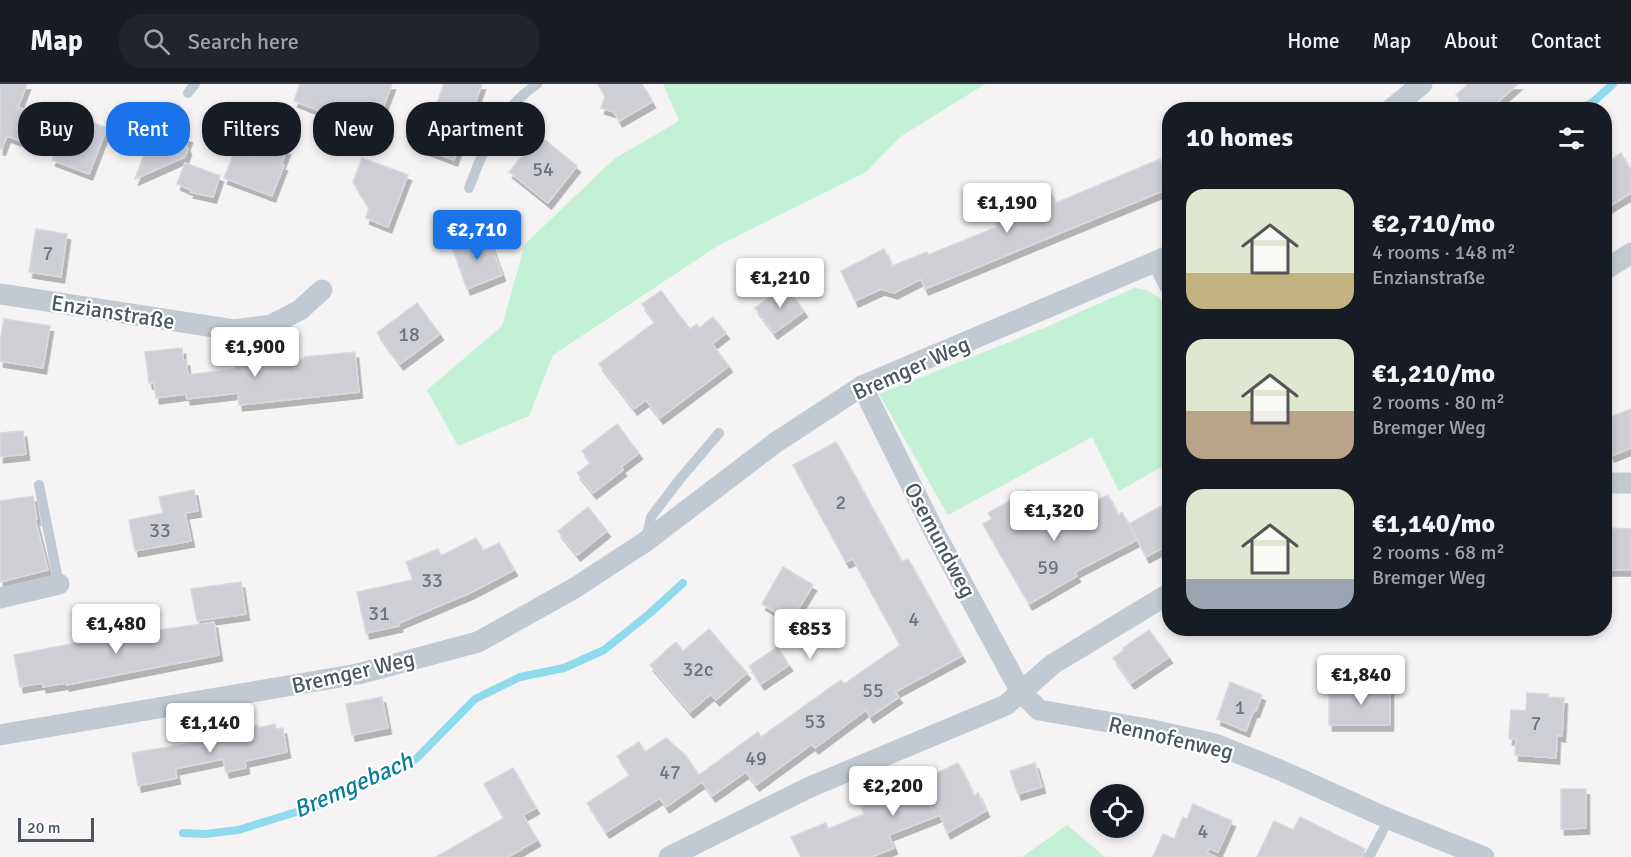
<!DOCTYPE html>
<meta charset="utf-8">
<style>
:root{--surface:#171b24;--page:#20242c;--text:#f1f3f6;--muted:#9ea1a6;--line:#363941;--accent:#1a73e8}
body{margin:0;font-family:Signika,sans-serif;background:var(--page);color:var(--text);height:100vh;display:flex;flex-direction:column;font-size:22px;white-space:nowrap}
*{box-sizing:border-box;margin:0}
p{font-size:20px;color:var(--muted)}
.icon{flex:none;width:33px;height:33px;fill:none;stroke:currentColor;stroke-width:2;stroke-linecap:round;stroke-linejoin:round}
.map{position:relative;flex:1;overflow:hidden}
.sheet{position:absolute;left:1162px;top:18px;width:450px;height:534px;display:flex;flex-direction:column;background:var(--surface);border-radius:24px;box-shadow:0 3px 9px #0003}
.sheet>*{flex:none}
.hud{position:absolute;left:18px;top:18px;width:570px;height:54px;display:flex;gap:12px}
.tools{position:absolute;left:1090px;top:700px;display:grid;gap:12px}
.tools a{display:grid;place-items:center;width:54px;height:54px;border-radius:50%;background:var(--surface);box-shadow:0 3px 9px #0003;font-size:30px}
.scale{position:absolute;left:18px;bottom:15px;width:76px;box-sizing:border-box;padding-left:6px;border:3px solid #4a5661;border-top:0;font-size:16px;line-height:21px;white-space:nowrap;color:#4a5661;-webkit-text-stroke:4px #fff;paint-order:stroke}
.price{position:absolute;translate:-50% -51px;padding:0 14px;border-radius:6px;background:#fff;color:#222;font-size:20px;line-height:39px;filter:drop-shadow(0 2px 3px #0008)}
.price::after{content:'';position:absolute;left:50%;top:36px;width:18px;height:14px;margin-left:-9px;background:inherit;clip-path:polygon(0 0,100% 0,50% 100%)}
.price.active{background:var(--accent);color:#fff}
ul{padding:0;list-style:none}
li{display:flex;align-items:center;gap:18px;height:150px;padding:0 24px}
li span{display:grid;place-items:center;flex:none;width:168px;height:120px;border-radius:18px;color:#555}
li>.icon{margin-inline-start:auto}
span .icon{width:72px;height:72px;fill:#fffc;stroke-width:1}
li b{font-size:26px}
h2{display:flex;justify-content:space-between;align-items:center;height:72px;padding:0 24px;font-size:26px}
.tag{padding:0 21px;border-radius:24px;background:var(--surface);box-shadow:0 3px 9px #0003;font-size:21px;line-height:54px}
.tag.active{background:var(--accent);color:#fff}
header{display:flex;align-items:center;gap:36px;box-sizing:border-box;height:84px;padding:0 30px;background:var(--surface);border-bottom:2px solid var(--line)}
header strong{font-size:28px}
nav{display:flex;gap:33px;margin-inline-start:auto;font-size:21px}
.search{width:420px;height:54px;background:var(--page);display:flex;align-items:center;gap:15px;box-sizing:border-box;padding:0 21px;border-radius:24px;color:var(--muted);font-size:22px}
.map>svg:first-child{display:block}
.green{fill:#c3f1d5}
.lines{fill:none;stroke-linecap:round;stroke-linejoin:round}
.stream{stroke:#90daee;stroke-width:8}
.building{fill:#cdcfd5;stroke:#d7d9de;stroke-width:1.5;filter:url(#shadow)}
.lane{stroke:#c1cad2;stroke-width:10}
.street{stroke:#c1cad2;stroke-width:21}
.labels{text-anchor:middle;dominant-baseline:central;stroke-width:4.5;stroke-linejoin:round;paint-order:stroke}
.number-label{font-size:20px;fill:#6b747e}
.street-label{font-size:22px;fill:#4a5661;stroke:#fff}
.water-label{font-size:24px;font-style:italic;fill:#0c7c9b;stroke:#fff}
</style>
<header>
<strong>Map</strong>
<div class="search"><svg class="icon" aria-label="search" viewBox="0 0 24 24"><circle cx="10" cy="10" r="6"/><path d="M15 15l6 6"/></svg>Search here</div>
<nav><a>Home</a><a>Map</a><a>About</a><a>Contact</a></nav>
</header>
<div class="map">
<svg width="1631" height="773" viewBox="0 0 1631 773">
<defs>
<filter id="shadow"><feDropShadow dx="3.5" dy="6" stdDeviation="0" flood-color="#0004"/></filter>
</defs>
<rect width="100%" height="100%" fill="#f5f3f3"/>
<g class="green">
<path d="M663 0H985L900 53 866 88 719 161 553 271 529 332 458 362 427 306 502 242 525 160 614 75 679 37Z"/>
<path d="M1134 204C1150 205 1161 213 1170 227V378L1119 407 1092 353 948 431 879 310 1044 244Z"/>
<path d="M1067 741 1105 773H1022Z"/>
</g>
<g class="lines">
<g class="stream">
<path d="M1576 26 1592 19 1613 0"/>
<path d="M183 749 205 750 238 746 319 721 416 675 475 615 520 593 564 584 604 566 649 530 683 499"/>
</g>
</g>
<g class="building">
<path d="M0 0H27L18 23 62 39 66 29 107 44 89 90 52 76 56 65 29 60 7 52 2 65H0Z"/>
<path d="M300 0H392L374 48 294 17Z"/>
<path d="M444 0H482L454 76 420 63Z"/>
<path d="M598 0H642L652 18 619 37 614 28 601 24 605 12Z"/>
<path d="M1468 0H1518L1489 26H1469L1456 11Z"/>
<path d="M153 39 171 46 177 43 180 50 189 53 186 61 188 65 185 73 135 95 145 68 143 67Z"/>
<path d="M539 51 577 82 548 119 509 88Z"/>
<path d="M257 53 287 65 281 80 284 81 272 112 224 94 235 66 250 72Z"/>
<path d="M1621 69 1631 86V109L1605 125V79Z"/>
<path d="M362 74 408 91 388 143 366 134 369 124 353 98Z"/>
<path d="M1160 75 1170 99V104L925 205 921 195 894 209 881 205 855 217 841 187 884 165 892 182 927 168 928 171 997 143 991 130 1049 106 1056 119Z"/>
<path d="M185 79 220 92 213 113 190 108 191 106 177 100Z"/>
<path d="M36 145 67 150 61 193 29 188Z"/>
<path d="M487 150 502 191 467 205 452 163Z"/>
<path d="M785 201 804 227 774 249 755 224Z"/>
<path d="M661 207 690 245 697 240 699 244 713 233 726 249 712 260 729 282 660 334 646 316 634 325 599 280 655 238 642 220Z"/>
<path d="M417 219 440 250 400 280 377 249Z"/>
<path d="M4 235 50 242 43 284 0 277V258Z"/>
<path d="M182 264 183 276H186L188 291 235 285V282L304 275V273L355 268 359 308 239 321 238 309 187 315 186 310 156 314 154 298 149 299 145 268Z"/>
<path d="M1631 325V364L1611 372 1605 358V335Z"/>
<path d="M617 340 639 369 621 383 623 386 593 409 577 389 591 379 582 367Z"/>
<path d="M23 347 26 370 0 373V349Z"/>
<path d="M836 358 902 478 908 475 962 572 895 608 899 613 870 633 866 626 815 664 812 660 756 701 746 688 712 712 702 698 666 723 660 714 606 748 587 719 630 691 617 672 639 658 645 668 666 654 686 672 699 691 758 648 761 653 841 596 844 600 900 561 853 475 846 478 793 381Z"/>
<path d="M194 406 198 427 185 429 191 457 135 467 129 436 163 429 159 413Z"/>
<path d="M1029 406 1049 442 1108 411 1118 431 1122 428 1137 456 1075 488 1077 492 1029 520 983 440 992 435 988 429Z"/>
<path d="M33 412 37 435H35L48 486 0 498V417Z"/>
<path d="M1170 417V460L1146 473 1129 440Z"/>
<path d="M588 423 607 447 577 471 558 447Z"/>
<path d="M1608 444 1631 445V486H1607Z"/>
<path d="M476 454 483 467 499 459 514 486 470 509 399 539V542L366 549 357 508 413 496 406 478 438 465 441 472Z"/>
<path d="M783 483 813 501 791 537 762 520Z"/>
<path d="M241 498 246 530 197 537 191 505Z"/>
<path d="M214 538 219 571 66 601V599L43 603 42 599 20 603 14 571 86 557 85 552 138 542 139 549Z"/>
<path d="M709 545 747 589 716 616 711 610 690 628 650 581 676 558 683 567Z"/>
<path d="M1149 546 1169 573 1131 599 1113 574 1124 566 1123 564Z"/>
<path d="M777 563 789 581 761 600 749 582Z"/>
<path d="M1230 598 1262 611 1256 627 1253 628 1246 647 1217 635Z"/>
<path d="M1368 599H1390V641H1329V606H1368Z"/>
<path d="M1527 609 1548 610V613L1564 614 1562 652 1557 651 1556 674 1515 671 1516 655H1509L1511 626 1526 627Z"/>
<path d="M382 613 388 644 352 651 346 620Z"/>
<path d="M275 640 276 645 283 644 287 668 245 677 246 684 226 688 223 675 175 685 177 694 138 702 132 669 239 651 238 645 257 641 258 644Z"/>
<path d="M958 679 974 712 978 709 986 727 947 749 940 731 889 751 894 764 871 773H801L791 753 826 739 828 745 864 730 852 702 873 694 882 716 930 697 929 693Z"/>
<path d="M1035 679 1042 703 1018 710 1010 687Z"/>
<path d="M513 684 536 724 523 731 537 756 508 773H436L504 734 484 700Z"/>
<path d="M1561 705H1586V744L1561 745Z"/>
<path d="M1193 720 1232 737 1218 768 1209 764 1207 769 1216 773H1153L1163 750 1174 755 1183 733 1187 735Z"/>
<path d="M1300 733 1365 765 1362 773H1257L1274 737 1293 746Z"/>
</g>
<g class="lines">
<g class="lane">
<path d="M188 9 195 0"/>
<path d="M469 104C486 60 496 29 537 0"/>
<path d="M39 401 59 500"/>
<path d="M646 455 651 433 680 395 719 349"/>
<path d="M1369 773 1389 735"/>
</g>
<g class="street">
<path d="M1390 26 1422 0"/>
<path d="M1157 177 1170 202"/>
<path d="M1605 186 1631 169"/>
<path d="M0 210 234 246 271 241 300 226 322 206"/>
<path d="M862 302 936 451 1021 608 1039 626 1148 645 1215 660 1280 686 1389 735 1484 773"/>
<path d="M1605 399H1631"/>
<path d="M0 514 59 500"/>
<path d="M0 651 358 590 478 558 573 505 645 458 775 359 862 302 1157 177 1170 171"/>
<path d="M669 773 810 703 1006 621 1053 580 1170 509"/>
</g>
</g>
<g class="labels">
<g class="number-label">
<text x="543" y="85">54</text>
<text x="48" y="169">7</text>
<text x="409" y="250">18</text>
<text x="841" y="418">2</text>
<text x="160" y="446">33</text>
<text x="1048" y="483">59</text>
<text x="432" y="496">33</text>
<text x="379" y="529">31</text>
<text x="914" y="535">4</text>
<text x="698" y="585">32c</text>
<text x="873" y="606">55</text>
<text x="1240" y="623">1</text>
<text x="815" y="637">53</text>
<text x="1536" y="639">7</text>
<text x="756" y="674">49</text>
<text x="670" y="688">47</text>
<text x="1203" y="747">4</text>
</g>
<g class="street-label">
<text transform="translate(113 228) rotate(9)">Enzianstraße</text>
<text transform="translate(911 284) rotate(-24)">Bremger Weg</text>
<text transform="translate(940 456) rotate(62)">Osemundweg</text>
<text transform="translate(353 588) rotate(-13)">Bremger Weg</text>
<text transform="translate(1171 654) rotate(13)">Rennofenweg</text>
</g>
<g class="water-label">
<text transform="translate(353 701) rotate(-24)">Bremgebach</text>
</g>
</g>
</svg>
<div class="tools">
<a><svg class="icon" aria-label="locate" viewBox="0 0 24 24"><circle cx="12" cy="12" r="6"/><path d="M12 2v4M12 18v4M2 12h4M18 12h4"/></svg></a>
</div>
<div class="scale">20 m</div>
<b class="price" style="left:1007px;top:150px">€1,190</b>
<b class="price active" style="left:477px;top:177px">€2,710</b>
<b class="price" style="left:780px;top:225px">€1,210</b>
<b class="price" style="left:255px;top:294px">€1,900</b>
<b class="price" style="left:1054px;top:458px">€1,320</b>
<b class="price" style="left:116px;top:571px">€1,480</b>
<b class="price" style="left:810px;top:576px">€853</b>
<b class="price" style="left:1361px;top:622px">€1,840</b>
<b class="price" style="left:210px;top:670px">€1,140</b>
<b class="price" style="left:893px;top:733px">€2,200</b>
<div class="hud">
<a class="tag">Buy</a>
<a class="tag active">Rent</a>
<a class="tag">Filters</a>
<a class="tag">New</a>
<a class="tag">Apartment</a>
</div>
<section class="sheet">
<h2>10 homes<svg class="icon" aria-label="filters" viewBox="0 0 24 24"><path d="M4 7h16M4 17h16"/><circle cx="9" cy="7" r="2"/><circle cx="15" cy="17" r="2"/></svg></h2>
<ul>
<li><span style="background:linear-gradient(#dfe7d0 70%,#c2b280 0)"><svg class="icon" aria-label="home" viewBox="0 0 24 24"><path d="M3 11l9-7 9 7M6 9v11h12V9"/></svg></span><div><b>€2,710/mo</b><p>4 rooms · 148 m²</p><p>Enzianstraße</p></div></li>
<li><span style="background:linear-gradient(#dfe7d0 60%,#b9a48a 0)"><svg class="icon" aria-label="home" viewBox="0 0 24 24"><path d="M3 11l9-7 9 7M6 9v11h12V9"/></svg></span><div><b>€1,210/mo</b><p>2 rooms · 80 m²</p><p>Bremger Weg</p></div></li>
<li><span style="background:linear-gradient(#dfe7d0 75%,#9aa5b1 0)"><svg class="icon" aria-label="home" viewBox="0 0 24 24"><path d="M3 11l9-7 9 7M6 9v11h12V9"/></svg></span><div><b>€1,140/mo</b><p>2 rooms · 68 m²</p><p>Bremger Weg</p></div></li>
</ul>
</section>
</div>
